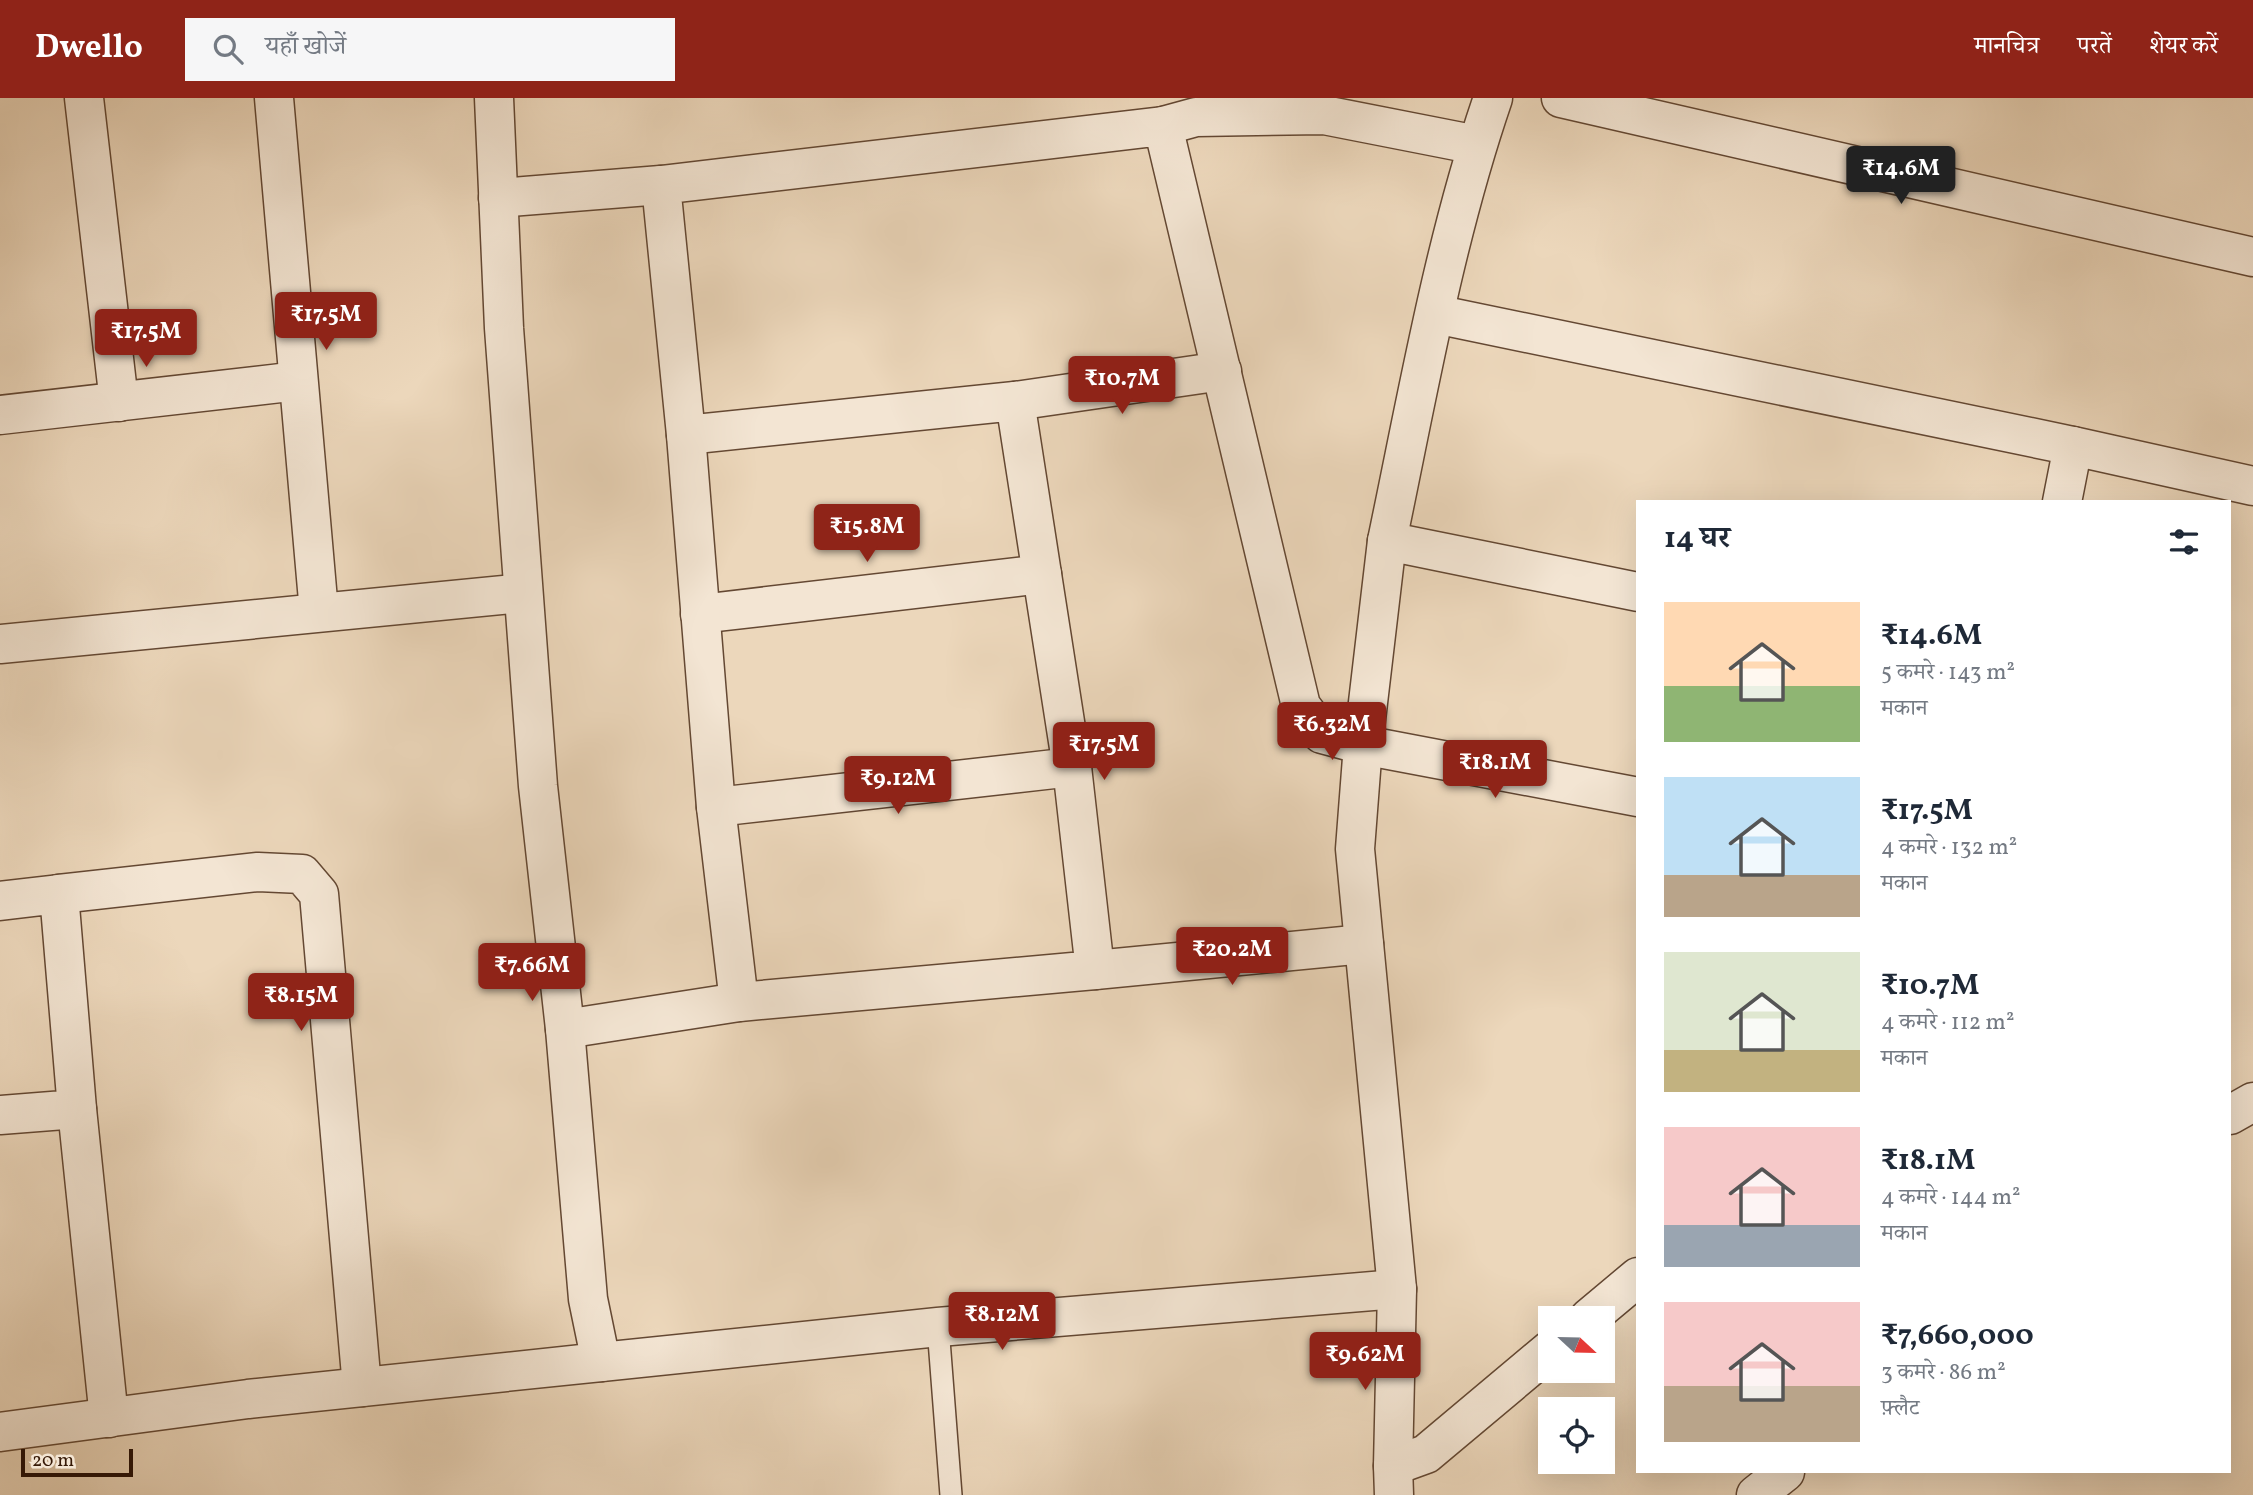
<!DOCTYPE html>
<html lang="hi">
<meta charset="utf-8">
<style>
:root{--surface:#fff;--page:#f6f6f7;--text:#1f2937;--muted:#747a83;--accent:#8f2418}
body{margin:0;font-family:Vollkorn,"Noto Serif Devanagari",serif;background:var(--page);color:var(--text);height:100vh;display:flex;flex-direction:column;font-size:26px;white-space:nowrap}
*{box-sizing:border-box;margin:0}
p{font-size:23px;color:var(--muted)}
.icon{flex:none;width:38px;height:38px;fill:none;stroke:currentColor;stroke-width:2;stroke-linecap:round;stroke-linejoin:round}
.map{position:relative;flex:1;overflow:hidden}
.side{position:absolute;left:1636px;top:402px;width:595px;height:973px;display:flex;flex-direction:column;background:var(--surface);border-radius:0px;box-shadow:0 7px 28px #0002}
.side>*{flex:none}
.needle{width:46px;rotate:112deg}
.fabs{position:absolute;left:1538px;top:1208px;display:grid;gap:14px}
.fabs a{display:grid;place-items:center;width:77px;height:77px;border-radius:0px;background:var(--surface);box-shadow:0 7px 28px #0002;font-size:35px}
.scale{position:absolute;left:21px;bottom:18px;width:112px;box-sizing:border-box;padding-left:7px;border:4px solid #361906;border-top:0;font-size:19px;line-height:24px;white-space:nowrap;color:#361906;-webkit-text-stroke:5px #f3e5d3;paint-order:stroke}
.price{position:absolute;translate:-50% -60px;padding:0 16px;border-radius:7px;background:var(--accent);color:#fff;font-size:23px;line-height:46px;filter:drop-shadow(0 2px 4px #0008)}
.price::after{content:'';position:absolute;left:50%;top:42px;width:21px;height:16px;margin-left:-10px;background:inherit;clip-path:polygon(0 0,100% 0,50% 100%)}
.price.selected{background:#222;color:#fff}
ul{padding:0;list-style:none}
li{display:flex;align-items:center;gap:21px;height:175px;padding:0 28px}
li span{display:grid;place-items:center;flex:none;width:196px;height:140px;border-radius:0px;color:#555}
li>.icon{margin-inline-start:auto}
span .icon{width:84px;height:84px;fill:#fffc;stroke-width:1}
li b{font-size:30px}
h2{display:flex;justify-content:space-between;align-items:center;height:84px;padding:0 28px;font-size:30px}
header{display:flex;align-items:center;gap:42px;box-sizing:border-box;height:98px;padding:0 35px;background:var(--accent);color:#fff}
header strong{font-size:33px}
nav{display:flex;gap:38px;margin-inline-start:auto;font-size:24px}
.search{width:490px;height:63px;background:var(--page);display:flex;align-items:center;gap:18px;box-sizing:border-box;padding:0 24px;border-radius:0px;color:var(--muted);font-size:26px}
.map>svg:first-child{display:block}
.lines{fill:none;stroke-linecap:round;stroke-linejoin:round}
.lane-casing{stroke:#644833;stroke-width:24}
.street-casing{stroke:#644833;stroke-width:41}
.lane{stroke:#f3e5d3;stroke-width:21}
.street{stroke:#f3e5d3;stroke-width:38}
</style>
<header>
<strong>Dwello</strong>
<div class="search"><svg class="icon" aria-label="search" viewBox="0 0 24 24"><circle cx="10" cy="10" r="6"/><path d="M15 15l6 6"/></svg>यहाँ खोजें</div>
<nav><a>मानचित्र</a><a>परतें</a><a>शेयर करें</a></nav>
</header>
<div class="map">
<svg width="2253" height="1397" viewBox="0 0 2253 1397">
<rect width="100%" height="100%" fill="#ecd7bb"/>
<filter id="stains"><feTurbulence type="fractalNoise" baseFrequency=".00286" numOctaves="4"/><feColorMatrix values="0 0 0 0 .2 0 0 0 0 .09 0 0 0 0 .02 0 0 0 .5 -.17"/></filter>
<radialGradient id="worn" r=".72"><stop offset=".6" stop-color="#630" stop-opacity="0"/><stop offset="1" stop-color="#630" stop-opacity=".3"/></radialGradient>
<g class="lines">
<defs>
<path id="lane" d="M938 1229 951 1397"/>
<g id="street">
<path d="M84 0 119 304"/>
<path d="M274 0 319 514"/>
<path d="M1561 0 2253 159"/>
<path d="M1163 28 1196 19 1324 17 1477 47"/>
<path d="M498 100 661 87"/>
<path d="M1435 216 2073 348"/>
<path d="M1015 303 1222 273"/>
<path d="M0 317 298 283"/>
<path d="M2062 404 2073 348 2253 388"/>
<path d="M1387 443C1418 295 1444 143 1493 0"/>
<path d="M700 516 1042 476"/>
<path d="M0 546 523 495"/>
<path d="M716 709 1072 669"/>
<path d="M59 796 258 774 302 776 319 796 362 1289"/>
<path d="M0 803 59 796 77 1011 0 1017"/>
<path d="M1095 872 1364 846"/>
<path d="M739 904 716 709 686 337 661 87 1163 28 1301 608 1322 636 1363 647 1638 699"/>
<path d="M565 931 739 904 1095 872 1072 669 1015 303 686 337"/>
<path d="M77 1011 109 1320"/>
<path d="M2230 1017 2253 1004"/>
<path d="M1589 1220 1638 1179"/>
<path d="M601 1264 938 1229 1397 1191"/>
<path d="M0 1334 248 1301 601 1264 588 1201 565 931 538 688 504 230 494 0"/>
<path d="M1393 1368 1426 1356 1550 1252"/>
<path d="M1394 1397 1393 1368 1397 1191 1355 751 1363 647 1387 443 1638 494"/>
<path d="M1756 1397 1785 1374"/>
</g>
</defs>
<use href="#lane" class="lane-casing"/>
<use href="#street" class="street-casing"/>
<use href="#lane" class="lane"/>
<use href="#street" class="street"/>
</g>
<rect width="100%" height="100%" filter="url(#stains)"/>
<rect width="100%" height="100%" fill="url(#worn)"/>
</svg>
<div class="fabs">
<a><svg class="needle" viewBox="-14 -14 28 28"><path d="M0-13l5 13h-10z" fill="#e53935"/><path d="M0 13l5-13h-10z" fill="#747a83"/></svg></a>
<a><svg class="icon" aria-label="locate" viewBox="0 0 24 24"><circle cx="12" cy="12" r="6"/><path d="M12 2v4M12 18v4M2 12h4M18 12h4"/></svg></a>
</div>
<div class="scale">20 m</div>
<b class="price selected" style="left:1901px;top:108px">₹14.6M</b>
<b class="price" style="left:326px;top:254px">₹17.5M</b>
<b class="price" style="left:146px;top:271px">₹17.5M</b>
<b class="price" style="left:1122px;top:318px">₹10.7M</b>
<b class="price" style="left:867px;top:466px">₹15.8M</b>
<b class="price" style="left:1332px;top:664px">₹6.32M</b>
<b class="price" style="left:1104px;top:684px">₹17.5M</b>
<b class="price" style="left:1495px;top:702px">₹18.1M</b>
<b class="price" style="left:898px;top:718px">₹9.12M</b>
<b class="price" style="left:1232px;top:889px">₹20.2M</b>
<b class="price" style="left:532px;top:905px">₹7.66M</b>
<b class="price" style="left:301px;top:935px">₹8.15M</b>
<b class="price" style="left:1002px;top:1254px">₹8.12M</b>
<b class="price" style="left:1365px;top:1294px">₹9.62M</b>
<section class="side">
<h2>14 घर<svg class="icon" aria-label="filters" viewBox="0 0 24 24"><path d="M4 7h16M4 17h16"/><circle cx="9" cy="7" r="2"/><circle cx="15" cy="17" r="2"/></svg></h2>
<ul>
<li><span style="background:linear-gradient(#ffd9b3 60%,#8fb573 0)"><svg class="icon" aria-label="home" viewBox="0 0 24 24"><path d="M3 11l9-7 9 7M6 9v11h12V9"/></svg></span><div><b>₹14.6M</b><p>5 कमरे · 143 m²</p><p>मकान</p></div></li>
<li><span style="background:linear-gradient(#bfe0f5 70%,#b9a48a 0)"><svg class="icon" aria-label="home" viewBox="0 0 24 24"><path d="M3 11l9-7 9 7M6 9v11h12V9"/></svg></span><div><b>₹17.5M</b><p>4 कमरे · 132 m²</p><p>मकान</p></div></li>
<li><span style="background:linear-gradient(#dfe7d0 70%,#c2b280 0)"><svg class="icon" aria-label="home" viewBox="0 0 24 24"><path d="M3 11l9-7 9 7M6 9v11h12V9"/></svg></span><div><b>₹10.7M</b><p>4 कमरे · 112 m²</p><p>मकान</p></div></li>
<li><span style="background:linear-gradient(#f6c9c9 70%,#9aa5b1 0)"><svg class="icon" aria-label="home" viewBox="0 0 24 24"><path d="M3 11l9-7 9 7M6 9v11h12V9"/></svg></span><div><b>₹18.1M</b><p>4 कमरे · 144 m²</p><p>मकान</p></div></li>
<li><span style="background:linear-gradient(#f6c9c9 60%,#b9a48a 0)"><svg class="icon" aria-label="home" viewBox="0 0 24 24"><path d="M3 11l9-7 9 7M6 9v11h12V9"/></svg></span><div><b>₹7,660,000</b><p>3 कमरे · 86 m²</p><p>फ़्लैट</p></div></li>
</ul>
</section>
</div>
